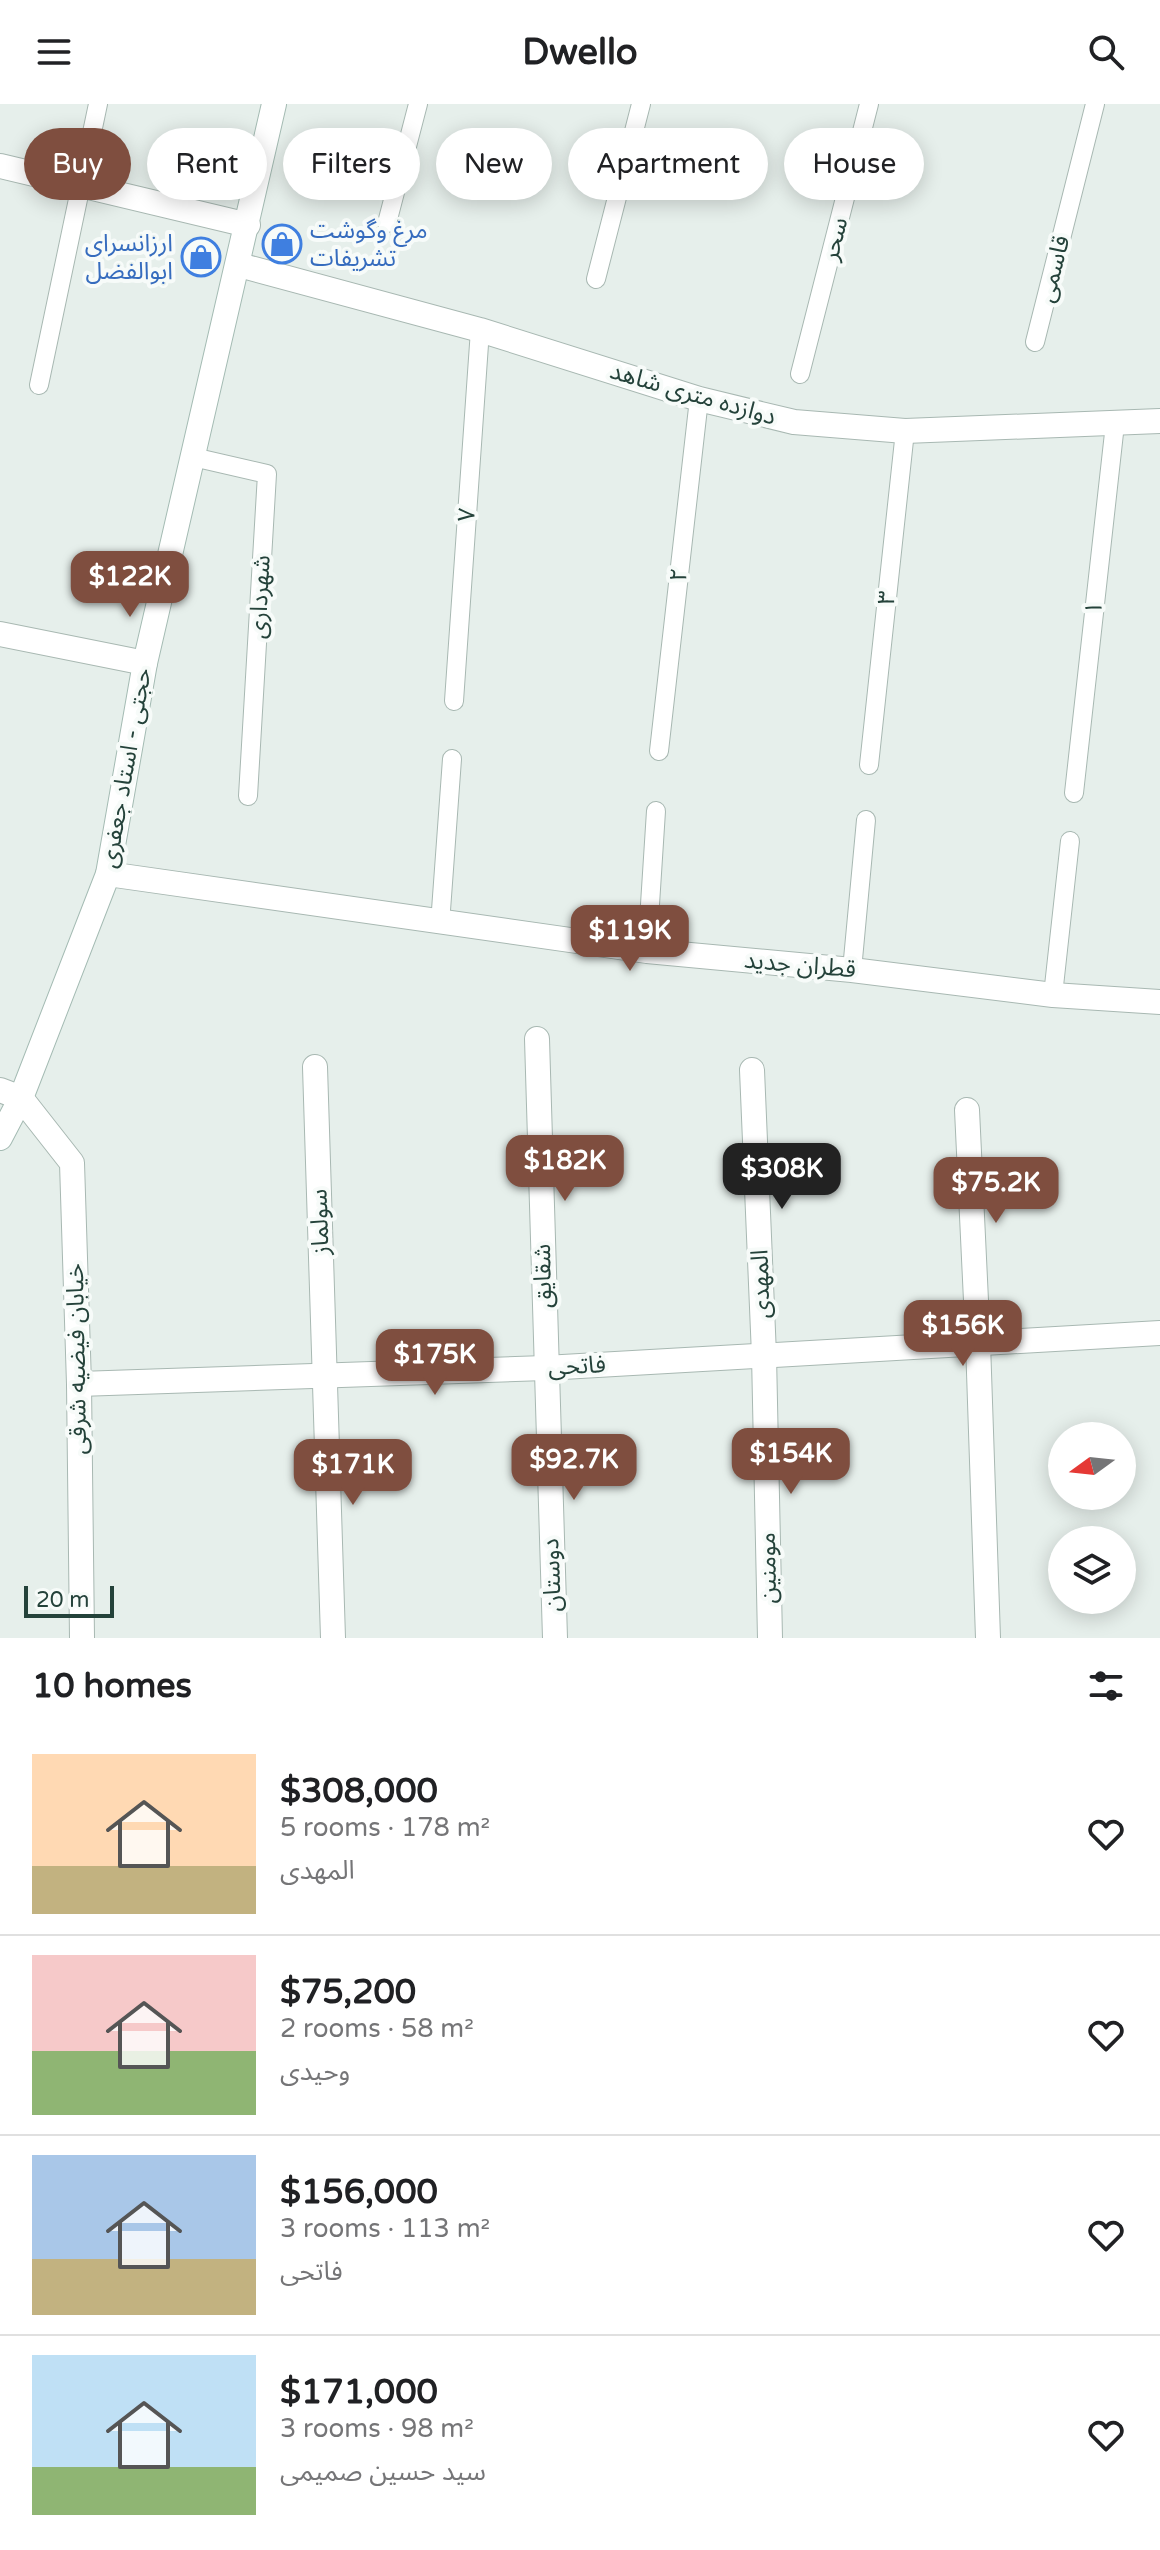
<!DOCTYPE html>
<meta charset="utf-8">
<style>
:root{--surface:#fff;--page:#f2f2f2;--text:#202124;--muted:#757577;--line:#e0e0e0;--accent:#7f4e3f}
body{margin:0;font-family:"Varela Round","Noto Sans Arabic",sans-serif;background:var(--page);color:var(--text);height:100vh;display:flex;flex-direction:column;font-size:30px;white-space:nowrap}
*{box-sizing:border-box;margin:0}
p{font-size:26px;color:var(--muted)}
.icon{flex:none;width:44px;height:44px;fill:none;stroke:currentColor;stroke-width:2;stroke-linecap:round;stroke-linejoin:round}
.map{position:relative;height:1534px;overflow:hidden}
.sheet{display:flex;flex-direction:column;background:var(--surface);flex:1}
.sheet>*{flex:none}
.hud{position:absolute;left:24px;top:24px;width:1112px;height:72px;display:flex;gap:16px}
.needle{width:52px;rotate:255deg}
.controls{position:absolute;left:1048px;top:1318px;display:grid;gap:16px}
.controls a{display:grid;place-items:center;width:88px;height:88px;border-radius:50%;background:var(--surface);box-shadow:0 4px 20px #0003;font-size:40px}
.scale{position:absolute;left:24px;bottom:20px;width:90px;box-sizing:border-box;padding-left:8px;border:4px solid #24423a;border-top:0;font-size:22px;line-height:28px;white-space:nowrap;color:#24423a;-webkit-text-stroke:6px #f7fbf9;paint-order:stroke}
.price{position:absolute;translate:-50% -68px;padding:0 18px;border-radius:16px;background:var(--accent);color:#fff;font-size:26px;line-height:52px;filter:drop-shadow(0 2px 4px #0008)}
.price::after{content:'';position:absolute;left:50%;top:48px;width:24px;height:18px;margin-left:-12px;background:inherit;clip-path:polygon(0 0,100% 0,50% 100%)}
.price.on{background:#222;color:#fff}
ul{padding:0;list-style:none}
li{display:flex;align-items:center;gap:24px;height:200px;padding:0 32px}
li+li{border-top:2px solid var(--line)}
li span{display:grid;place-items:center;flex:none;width:224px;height:160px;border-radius:0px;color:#555}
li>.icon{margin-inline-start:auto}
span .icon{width:96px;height:96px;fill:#fffc;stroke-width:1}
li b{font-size:34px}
h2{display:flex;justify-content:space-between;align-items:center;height:96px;padding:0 32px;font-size:34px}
.chip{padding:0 28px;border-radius:36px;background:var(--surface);box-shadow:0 4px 20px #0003;font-size:28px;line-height:72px}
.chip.on{background:var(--accent);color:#fff}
header{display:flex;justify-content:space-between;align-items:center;height:104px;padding:0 32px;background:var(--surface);font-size:36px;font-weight:800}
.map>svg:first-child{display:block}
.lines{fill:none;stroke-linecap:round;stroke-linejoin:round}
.service-casing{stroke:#a8b8b2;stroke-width:20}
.minor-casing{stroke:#a8b8b2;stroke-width:26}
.tertiary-casing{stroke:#a8b8b2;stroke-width:26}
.secondary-casing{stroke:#a4bbb3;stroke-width:26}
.service{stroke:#fff;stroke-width:18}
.minor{stroke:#fff;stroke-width:24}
.tertiary{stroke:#fff;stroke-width:24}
.secondary{stroke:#fff;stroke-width:24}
.labels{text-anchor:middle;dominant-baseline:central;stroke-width:8;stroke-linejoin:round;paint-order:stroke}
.shop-label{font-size:24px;fill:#366cbe;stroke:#f7fbf9;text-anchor:start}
.street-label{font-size:24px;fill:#24423a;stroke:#f7fbf9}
</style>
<header><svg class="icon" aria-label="menu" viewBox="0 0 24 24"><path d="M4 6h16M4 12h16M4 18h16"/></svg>Dwello<svg class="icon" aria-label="search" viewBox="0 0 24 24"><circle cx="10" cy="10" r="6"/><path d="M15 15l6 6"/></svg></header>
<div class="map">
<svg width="1160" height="1534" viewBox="0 0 1160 1534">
<rect width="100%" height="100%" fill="#e6efeb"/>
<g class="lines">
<defs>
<g id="service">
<path d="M387 119 418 0"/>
<path d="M596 175 641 0"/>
<path d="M1035 238 1095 0"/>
<path d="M800 270 869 0"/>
<path d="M39 281 98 0"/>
<path d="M193 353 267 370 248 692"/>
<path d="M454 597 480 226"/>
<path d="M659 647 699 295"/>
<path d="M869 661 905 327"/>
<path d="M1074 689 1115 320"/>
<path d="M440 820 452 655"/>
<path d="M647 847 656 707"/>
<path d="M852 866 866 716"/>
<path d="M1053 891 1070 737"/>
</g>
<g id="minor">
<path d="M0 62 248 121"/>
<path d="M239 161 480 226 699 295 794 318 905 327 1160 317"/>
<path d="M108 770 647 847 852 866 1053 891 1160 898"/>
<path d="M537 935 555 1534"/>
<path d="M315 963 333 1534"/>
<path d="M752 966 764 1251 770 1534"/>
<path d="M967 1006 978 1239 988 1534"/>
<path d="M79 1280 545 1264 1160 1229"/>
</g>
<g id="tertiary">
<path d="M0 530 145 559"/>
<path d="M0 986 21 994 72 1059 79 1280 82 1534"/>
</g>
<path id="secondary" d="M0 1034 21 994 108 770 145 559 274 0"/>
</defs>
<use href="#service" class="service-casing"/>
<use href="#minor" class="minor-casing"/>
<use href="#tertiary" class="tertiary-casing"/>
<use href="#secondary" class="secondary-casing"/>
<use href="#service" class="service"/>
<use href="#minor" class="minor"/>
<use href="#tertiary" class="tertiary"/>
<use href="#secondary" class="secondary"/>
</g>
<defs>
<symbol id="shop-ring" viewBox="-11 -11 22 22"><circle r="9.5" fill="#f7fbf9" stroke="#3f7fe0" stroke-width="1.5"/><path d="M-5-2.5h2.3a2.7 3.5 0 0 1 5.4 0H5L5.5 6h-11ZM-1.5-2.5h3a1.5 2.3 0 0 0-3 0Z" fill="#3f7fe0"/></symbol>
</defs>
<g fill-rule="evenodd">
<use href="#shop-ring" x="260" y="118" width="44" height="44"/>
<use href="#shop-ring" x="179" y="131" width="44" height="44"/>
</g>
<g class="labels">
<g class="shop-label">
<text x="310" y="126">مرغ وگوشت<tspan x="310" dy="28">تشریفات</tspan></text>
<text x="173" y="139" text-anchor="end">ارزانسرای<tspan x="173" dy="28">ابوالفضل</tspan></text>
</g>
<g class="street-label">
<text transform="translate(835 135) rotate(-76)">سحر</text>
<text transform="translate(1054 165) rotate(-76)">قاسمی</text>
<text transform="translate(693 290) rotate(16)">دوازده متری شاهد</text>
<text transform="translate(467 411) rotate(-86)">۷</text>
<text transform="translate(679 471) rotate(-84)">۲</text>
<text transform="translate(260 493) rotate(-87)">شهرداری</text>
<text transform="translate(887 494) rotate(-84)">۳</text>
<text transform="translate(1094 504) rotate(-84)">۱</text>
<text transform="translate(126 664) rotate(-80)">حجتی - استاد جعفری</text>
<text transform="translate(800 861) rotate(5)">قطران جدید</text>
<text transform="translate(320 1118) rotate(-92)">سولماز</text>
<text transform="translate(543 1172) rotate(-91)">شقایق</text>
<text transform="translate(761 1180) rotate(-92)">المهدی</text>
<text transform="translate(77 1255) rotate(-91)">خیابان فیضیه شرقی</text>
<text transform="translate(577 1262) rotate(-3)">فاتحی</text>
<text transform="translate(768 1464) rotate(-91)">مومنین</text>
<text transform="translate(552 1471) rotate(-92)">دوستان</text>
</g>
</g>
</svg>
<div class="controls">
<a><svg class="needle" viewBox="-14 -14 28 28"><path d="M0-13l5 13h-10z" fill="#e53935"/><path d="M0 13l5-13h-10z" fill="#757577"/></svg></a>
<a><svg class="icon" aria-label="layers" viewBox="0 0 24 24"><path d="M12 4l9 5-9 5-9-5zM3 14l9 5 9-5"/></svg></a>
</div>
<div class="scale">20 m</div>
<b class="price" style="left:130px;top:515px">$122K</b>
<b class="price" style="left:630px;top:869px">$119K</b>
<b class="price" style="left:565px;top:1099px">$182K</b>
<b class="price on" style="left:782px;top:1107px">$308K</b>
<b class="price" style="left:996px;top:1121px">$75.2K</b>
<b class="price" style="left:963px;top:1264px">$156K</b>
<b class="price" style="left:435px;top:1293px">$175K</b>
<b class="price" style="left:791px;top:1392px">$154K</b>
<b class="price" style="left:574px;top:1398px">$92.7K</b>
<b class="price" style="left:353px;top:1403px">$171K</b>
<div class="hud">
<a class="chip on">Buy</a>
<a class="chip">Rent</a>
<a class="chip">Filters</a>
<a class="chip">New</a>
<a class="chip">Apartment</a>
<a class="chip">House</a>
</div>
</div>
<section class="sheet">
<h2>10 homes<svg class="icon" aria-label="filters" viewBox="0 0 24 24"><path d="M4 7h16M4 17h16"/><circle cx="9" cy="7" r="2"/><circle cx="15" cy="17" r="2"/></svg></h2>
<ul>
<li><span style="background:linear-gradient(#ffd9b3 70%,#c2b280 0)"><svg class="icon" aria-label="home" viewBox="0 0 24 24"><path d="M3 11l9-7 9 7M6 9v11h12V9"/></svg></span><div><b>$308,000</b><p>5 rooms · 178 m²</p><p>المهدی</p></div><svg class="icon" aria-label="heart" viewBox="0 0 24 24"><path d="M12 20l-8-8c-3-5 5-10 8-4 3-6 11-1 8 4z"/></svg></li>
<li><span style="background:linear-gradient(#f6c9c9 60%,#8fb573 0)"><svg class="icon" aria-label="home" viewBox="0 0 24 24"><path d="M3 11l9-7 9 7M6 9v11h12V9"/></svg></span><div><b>$75,200</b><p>2 rooms · 58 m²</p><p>وحیدی</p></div><svg class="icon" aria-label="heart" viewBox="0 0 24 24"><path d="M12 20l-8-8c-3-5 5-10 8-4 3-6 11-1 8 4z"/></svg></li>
<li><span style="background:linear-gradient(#a9c7e8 65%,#c2b280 0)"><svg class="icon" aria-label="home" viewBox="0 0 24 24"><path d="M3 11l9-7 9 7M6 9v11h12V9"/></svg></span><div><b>$156,000</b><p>3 rooms · 113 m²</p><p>فاتحی</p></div><svg class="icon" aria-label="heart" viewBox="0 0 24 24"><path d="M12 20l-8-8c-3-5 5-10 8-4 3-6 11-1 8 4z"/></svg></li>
<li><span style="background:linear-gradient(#bfe0f5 70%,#8fb573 0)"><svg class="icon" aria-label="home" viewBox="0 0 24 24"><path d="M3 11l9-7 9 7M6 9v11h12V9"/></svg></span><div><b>$171,000</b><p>3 rooms · 98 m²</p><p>سید حسین صمیمی</p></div><svg class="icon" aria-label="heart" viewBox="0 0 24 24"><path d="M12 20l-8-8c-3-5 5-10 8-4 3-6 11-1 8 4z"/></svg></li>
</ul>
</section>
